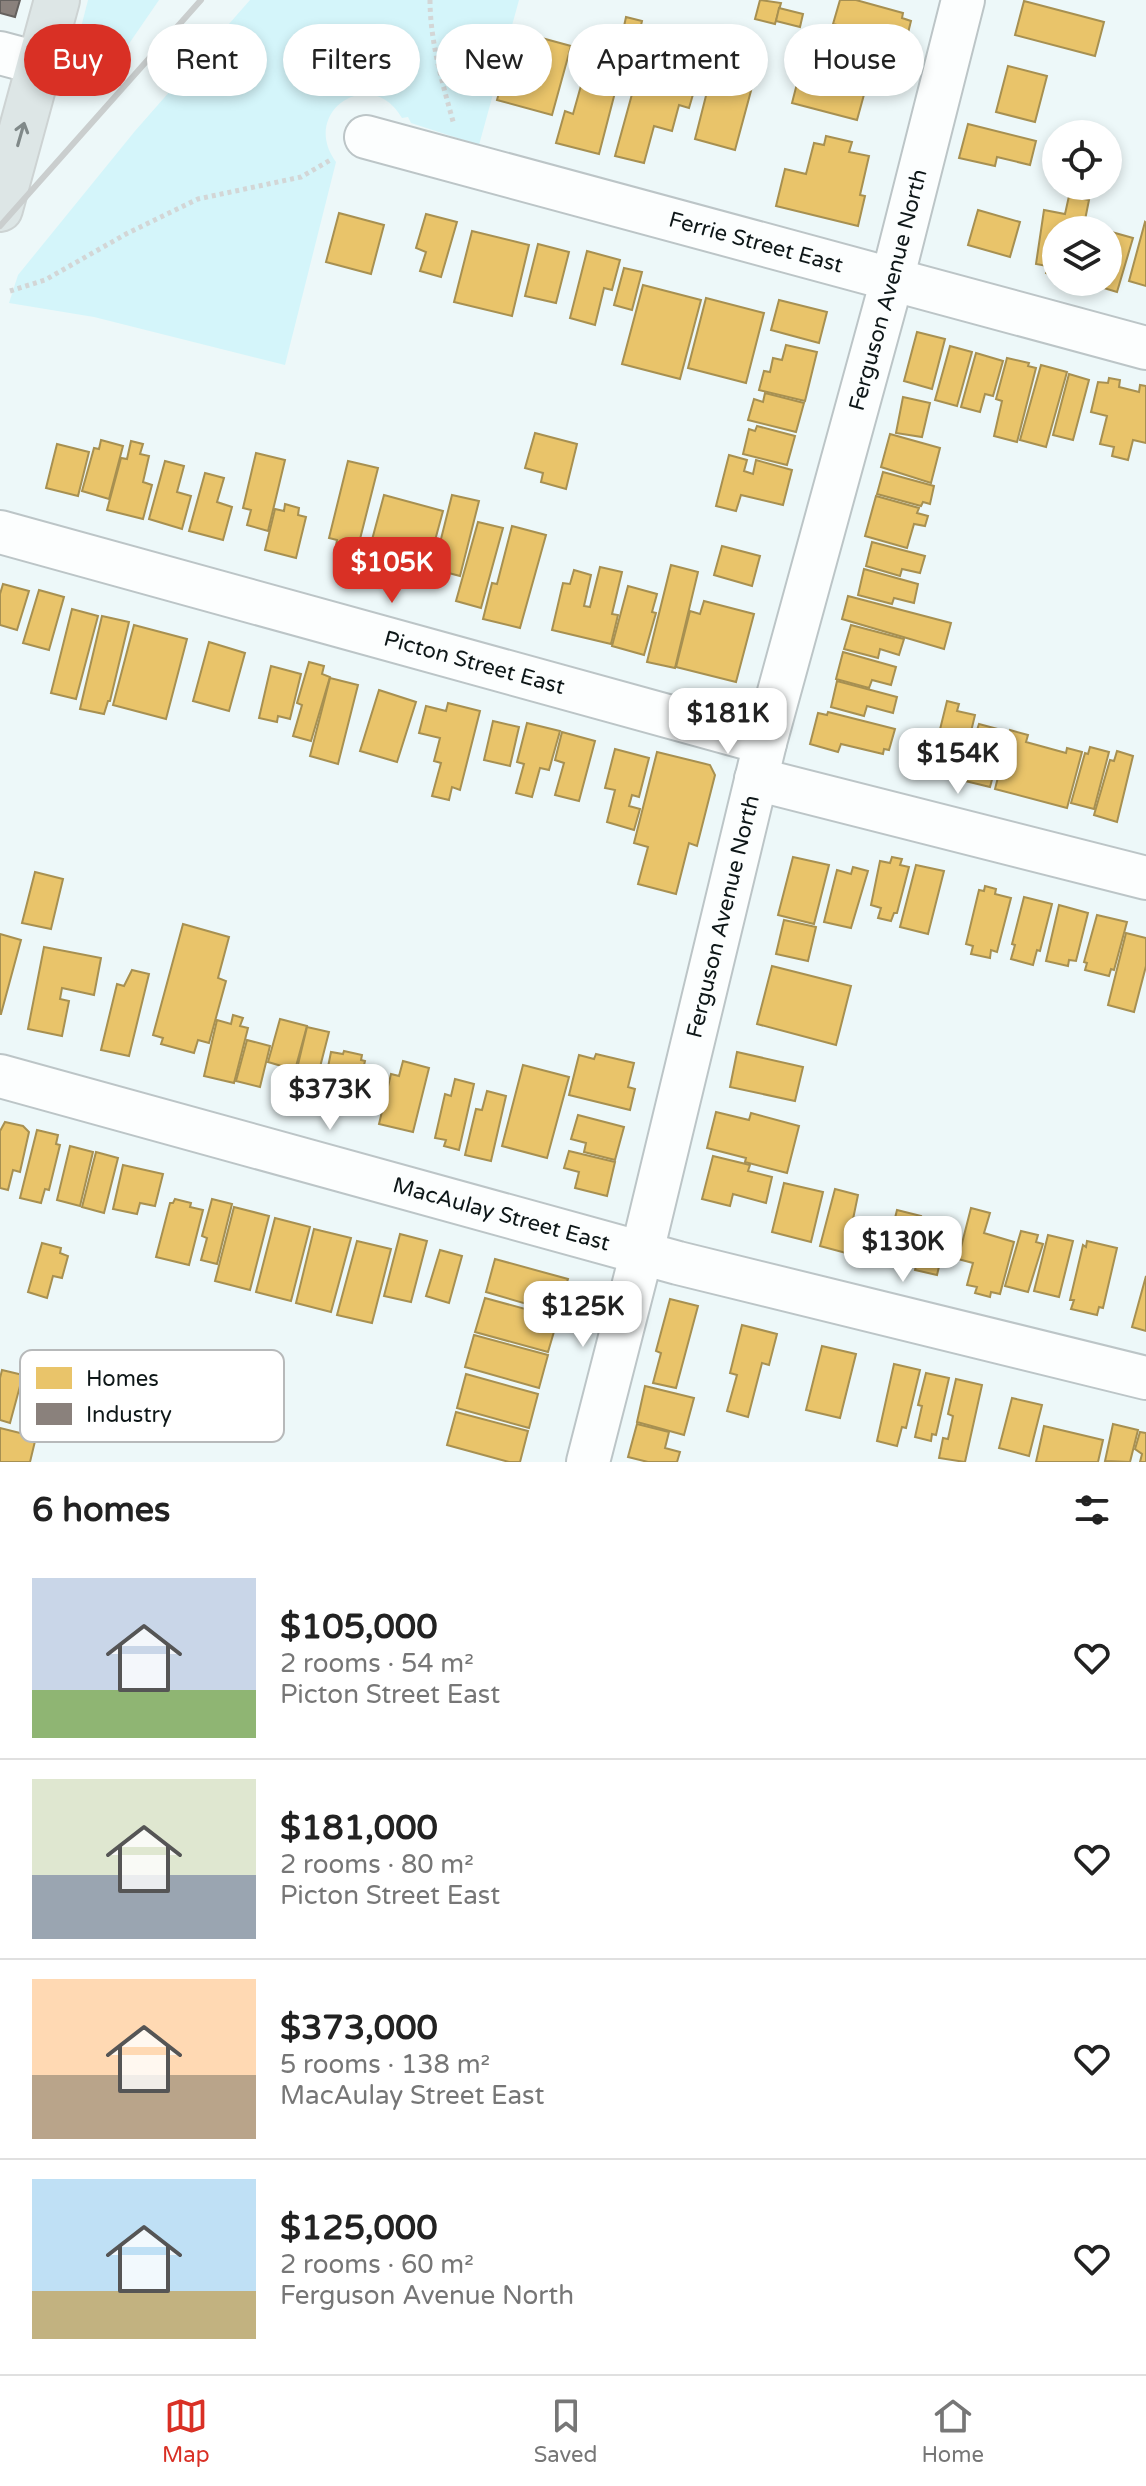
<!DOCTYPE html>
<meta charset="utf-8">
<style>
:root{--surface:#fff;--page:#f2f2f2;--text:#222;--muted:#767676;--line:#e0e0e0;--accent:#d93025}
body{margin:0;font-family:"Varela Round",sans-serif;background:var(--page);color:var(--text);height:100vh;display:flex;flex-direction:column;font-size:30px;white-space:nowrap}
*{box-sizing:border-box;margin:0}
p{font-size:26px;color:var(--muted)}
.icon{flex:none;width:44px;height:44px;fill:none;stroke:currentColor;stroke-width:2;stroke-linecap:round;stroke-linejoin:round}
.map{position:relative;height:1462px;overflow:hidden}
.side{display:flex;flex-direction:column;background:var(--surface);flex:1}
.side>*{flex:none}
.guide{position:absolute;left:24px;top:24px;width:1098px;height:72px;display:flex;gap:16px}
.fabs{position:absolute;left:1042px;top:120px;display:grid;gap:16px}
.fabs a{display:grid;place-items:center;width:80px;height:80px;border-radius:50%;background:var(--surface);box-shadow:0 4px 12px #0003;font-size:40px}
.price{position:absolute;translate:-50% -68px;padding:0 18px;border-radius:16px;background:#fff;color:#222;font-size:26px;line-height:52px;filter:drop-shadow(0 2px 4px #0008)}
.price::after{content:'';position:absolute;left:50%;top:48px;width:24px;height:18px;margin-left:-12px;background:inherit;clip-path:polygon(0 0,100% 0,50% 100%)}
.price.selected{background:var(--accent);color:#fff}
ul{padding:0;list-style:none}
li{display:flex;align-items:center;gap:24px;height:200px;padding:0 32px}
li+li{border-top:2px solid var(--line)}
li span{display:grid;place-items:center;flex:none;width:224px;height:160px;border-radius:0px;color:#555}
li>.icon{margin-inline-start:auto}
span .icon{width:96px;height:96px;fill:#fffc;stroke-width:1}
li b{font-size:34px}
h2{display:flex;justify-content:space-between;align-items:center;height:96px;padding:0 32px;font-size:34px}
.tag{padding:0 28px;border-radius:36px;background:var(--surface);box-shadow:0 4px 12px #0003;font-size:28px;line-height:72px}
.tag.selected{background:var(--accent);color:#fff}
.tabs{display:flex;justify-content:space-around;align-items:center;height:112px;border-top:2px solid var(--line);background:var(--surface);font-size:22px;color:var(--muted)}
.tabs a{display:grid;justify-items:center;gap:4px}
.tabs .selected{color:var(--accent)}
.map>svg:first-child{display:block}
.green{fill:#d4f5fa}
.homes{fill:#e9c46a;stroke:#a79051;stroke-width:2}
.industry{fill:#8a817c;stroke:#65615e;stroke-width:2}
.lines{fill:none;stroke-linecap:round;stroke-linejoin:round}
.minor-casing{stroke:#bcc5c7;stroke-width:46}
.major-casing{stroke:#cdd3d3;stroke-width:48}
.path{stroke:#d3d6d6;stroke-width:5;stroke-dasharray:4 4;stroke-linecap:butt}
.minor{stroke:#fcfefe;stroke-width:42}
.major{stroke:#dde6e6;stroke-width:44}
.rail{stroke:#cacece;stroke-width:6}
.oneway{stroke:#808989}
.labels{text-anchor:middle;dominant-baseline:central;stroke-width:8;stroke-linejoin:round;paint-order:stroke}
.street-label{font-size:22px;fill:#0e1718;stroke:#fff}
.key{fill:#fff;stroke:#b7b9ba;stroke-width:2}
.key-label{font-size:22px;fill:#0e1718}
</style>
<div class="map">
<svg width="1146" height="1462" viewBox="0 0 1146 1462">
<rect width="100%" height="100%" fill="#edf8f9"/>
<g class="green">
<path d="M88 0H159L102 83 66 86Z"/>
<path d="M250 0H519L479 145 411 123 408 117 402 118C371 64 299 112 336 162L285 365 94 317 9 303 18 275 135 131Z"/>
</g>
<g class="homes">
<path d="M760 0 781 3 775 24 755 19Z"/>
<path d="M840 0H856L903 13 902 18 911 21 906 41 897 38 894 48 852 37 853 29 833 24Z"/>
<path d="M1024 1 1104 22 1095 56 1015 35Z"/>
<path d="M779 8 803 14 800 27 776 21Z"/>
<path d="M626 17 642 21 639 34 623 31Z"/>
<path d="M516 31 571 46 552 115 497 100Z"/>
<path d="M810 33 876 51 857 120 792 103Z"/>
<path d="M1008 66 1047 76 1035 122 996 112Z"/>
<path d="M586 68 619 77 599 154 556 143 565 111 573 114Z"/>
<path d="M731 70 755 76 735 150 695 139 711 76 728 81Z"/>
<path d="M637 76 694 91 689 108 679 105 672 131 654 126 644 163 615 156Z"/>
<path d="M968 124 1036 141 1030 165 997 157 995 166 959 158Z"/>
<path d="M826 136 852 142 849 152 869 156 860 195 865 196 858 226 776 206 785 169 806 174 814 143 824 145Z"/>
<path d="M1069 196 1089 200 1083 230H1056V276L1046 273 1047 266 1036 264 1044 210 1065 214Z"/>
<path d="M978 210 1020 222 1010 257 968 245Z"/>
<path d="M339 213 384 225 371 274 326 262Z"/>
<path d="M426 214 457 222 441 277 420 271 426 252 416 248Z"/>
<path d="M1145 222 1146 223V286L1129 281Z"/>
<path d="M472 231 529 245 512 316 454 302Z"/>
<path d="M1108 231 1133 238 1117 292 1084 282H1108Z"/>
<path d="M538 244 569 252 556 303 525 296Z"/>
<path d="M587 251 620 260 612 290 604 288 595 325 570 318Z"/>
<path d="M624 268 642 272 632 310 614 305Z"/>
<path d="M643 285 701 300 680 379 622 364Z"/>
<path d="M706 298 764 313 746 383 688 368Z"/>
<path d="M779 300 827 312 819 343 771 330Z"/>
<path d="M917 332 945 339 932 389 904 381Z"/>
<path d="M786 345 817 352 805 401 759 390 764 371 770 372 773 358 782 360Z"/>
<path d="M950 346 972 352 957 406 935 400Z"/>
<path d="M976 353 1003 361 993 396 985 394 980 412 961 407Z"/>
<path d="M1007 358 1029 363 1028 366 1036 368 1017 442 994 436 1002 401 996 399Z"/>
<path d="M1041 365 1067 372 1046 447 1020 440Z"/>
<path d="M1069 374 1089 380 1073 440 1053 435Z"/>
<path d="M1109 378 1120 380 1119 387 1139 392 1140 385 1146 386V443L1133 440 1128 460 1112 456 1114 447 1100 444 1107 416 1091 412 1098 382 1108 383Z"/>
<path d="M765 393 804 403 796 432 748 420 754 399 763 402Z"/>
<path d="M903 397 930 403 922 437 896 433Z"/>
<path d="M757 426 795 436 787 465 743 454 749 429 755 431Z"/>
<path d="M535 433 577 444 566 489 541 482 543 473 525 468Z"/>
<path d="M890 434 940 448 931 483 881 467Z"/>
<path d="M101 440 123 446 109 499 82 491 94 448 99 449Z"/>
<path d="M131 441 143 444 140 454 149 456 143 482 152 485 143 519 107 510 121 458 127 459Z"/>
<path d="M57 444 89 452 78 496 46 488Z"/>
<path d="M256 453 285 460 268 531 247 525 251 510 243 508Z"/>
<path d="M729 455 747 460 744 471 753 474 756 460 792 470 783 505 741 495 736 511 716 506Z"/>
<path d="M165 461 184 466 177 492 191 496 182 529 149 519Z"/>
<path d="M348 461 378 468 359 543H356L354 550 336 546 337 540 329 538Z"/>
<path d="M883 472 934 486 930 504 923 502 921 506 877 494Z"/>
<path d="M205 473 224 478 217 502 232 507 223 540 189 531Z"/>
<path d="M384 495 443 511 424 581 365 566Z"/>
<path d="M452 495 479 501 460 576 441 571 447 549 439 547Z"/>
<path d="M876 496 919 508 917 513 928 516 925 526 914 524 907 548 865 536Z"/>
<path d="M285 504 299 508 298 515 306 517 296 558 265 550 275 509 284 511Z"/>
<path d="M478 522 503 528 481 608 456 601Z"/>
<path d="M512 526 546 535 520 628 483 619 492 583 497 584Z"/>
<path d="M872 542 925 556 920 573 902 569 900 576 866 566Z"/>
<path d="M722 546 760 556 752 586 714 575Z"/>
<path d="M671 565 698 572 675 668 647 662Z"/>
<path d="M600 567 622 572 612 614 618 615 611 644 552 630 563 583 570 584 574 570 591 575 584 606 590 607Z"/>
<path d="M864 569 918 584 914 603 894 598 892 604 858 595Z"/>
<path d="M3 584 29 591 17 630 0 625V594Z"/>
<path d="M628 586 657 594 652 612 656 613 644 655 612 646Z"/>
<path d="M39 590 64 597 49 650 23 643Z"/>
<path d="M848 596 951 623 944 649 842 619Z"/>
<path d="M704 601 754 614 736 682 676 667 690 611 700 614Z"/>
<path d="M72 609 98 616 76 699 51 693Z"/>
<path d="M102 616 129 622 110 701H108L104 714 80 709Z"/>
<path d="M134 625 187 639 166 719 113 705Z"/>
<path d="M851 625 904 639 899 655 880 649 878 658 844 649Z"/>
<path d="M209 642 245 653 229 711 193 701Z"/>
<path d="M843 652 896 667 891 685 872 680 869 688 836 679Z"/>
<path d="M309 662 324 666 322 674 330 677 311 741 293 736 302 705 297 703Z"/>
<path d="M271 666 301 674 290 719 278 716 277 722 259 718Z"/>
<path d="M330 678 358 685 338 764 310 756Z"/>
<path d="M837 681 897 697 893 713 867 706 864 716 831 707Z"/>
<path d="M379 690 416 702 397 762 360 751Z"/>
<path d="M947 701 959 704 957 711 975 715 962 769 932 762Z"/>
<path d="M448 703 480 711 460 790 452 787 449 800 432 796 441 763 434 761 440 738 419 733 426 706 446 711Z"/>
<path d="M828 712 895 729 889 750 884 749 883 754 841 744 838 752 810 744 818 713 827 715Z"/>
<path d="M493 721 519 727 510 766 484 760Z"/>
<path d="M527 723 560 731 549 770 540 768 532 797 516 793 524 764 517 762Z"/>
<path d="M979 724 1005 731 990 787 961 780 974 732 976 733Z"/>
<path d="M1010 730 1028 735 1026 742 1066 753 1067 748 1082 752 1067 808 995 789Z"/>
<path d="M562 732 595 741 579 801 555 795 564 763 555 760Z"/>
<path d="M1090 747 1109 752 1094 809 1071 803 1085 753 1088 754Z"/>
<path d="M615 749 649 758 639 797 632 795 629 806 640 809 634 830 607 822 615 790 605 788Z"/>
<path d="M1117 751 1133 756 1117 822 1094 815 1110 760 1114 761Z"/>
<path d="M657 752 710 765 715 775 697 846 689 843 676 894 638 884 648 847 634 843Z"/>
<path d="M793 857 829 865 814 924 778 915Z"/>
<path d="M892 857 902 859 900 865 909 867 897 913H894L891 921 878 918 881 908 871 905 880 861 890 863Z"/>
<path d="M916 865 944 871 928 934 900 927Z"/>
<path d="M853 867 868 871 851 928 824 922 837 870 851 874Z"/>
<path d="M35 872 63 879 51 929 22 923Z"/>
<path d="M985 886 996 889 995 894 1011 898 997 952 991 950 990 958 971 954 973 946 966 944 979 890 984 891Z"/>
<path d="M1024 897 1052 904 1040 951 1037 950 1033 965 1011 959 1015 945 1012 944Z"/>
<path d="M1059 905 1088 913 1076 961 1069 960 1068 966 1046 961Z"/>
<path d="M1097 915 1127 922 1114 970 1111 969 1109 976 1085 970 1087 963 1084 962Z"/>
<path d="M784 920 816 927 808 961 776 954Z"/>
<path d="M183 924 229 937 218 978 226 981 209 1043 198 1040 194 1053 161 1044 163 1038 153 1035Z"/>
<path d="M1126 933 1146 938V966L1134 1012 1108 1005Z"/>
<path d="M0 934 21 940 1 1014H0Z"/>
<path d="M44 947 101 958 94 995 62 988 60 999 69 1001 62 1036 28 1029Z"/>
<path d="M772 966 851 986 836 1045 757 1024Z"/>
<path d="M132 970 149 974 129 1056 101 1050 117 984 124 986Z"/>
<path d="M233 1015 243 1018 240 1026 248 1028 234 1083 204 1076 217 1020 231 1024Z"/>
<path d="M280 1019 307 1026 295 1070 268 1062Z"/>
<path d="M307 1027 329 1032 319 1071 324 1072 315 1108 289 1102Z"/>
<path d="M247 1040 270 1046 260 1087 236 1081Z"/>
<path d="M344 1051 362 1055 361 1060 365 1061 353 1113 323 1106 330 1073 327 1072 331 1052 343 1054Z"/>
<path d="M737 1052 803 1067 795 1101 730 1087Z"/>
<path d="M596 1054 634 1063 628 1087 635 1089 630 1110 569 1095 579 1055 594 1059Z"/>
<path d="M403 1061 429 1068 413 1132 379 1124 391 1074 399 1076Z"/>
<path d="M523 1065 569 1077 547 1158 502 1146Z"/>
<path d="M455 1079 474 1084 459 1150 444 1146 446 1140 435 1138 445 1094 451 1096Z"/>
<path d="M487 1091 506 1096 491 1161 465 1155 476 1109 482 1110Z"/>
<path d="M716 1112 749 1120 751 1113 799 1126 787 1173 745 1162 746 1158 707 1148Z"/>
<path d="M578 1115 624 1127 615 1160 584 1152 586 1143 571 1139Z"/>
<path d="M5 1122 23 1126 29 1132 20 1172 13 1170 8 1190 0 1188V1131Z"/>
<path d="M37 1130 58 1135 56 1144 60 1145 49 1190 45 1189 41 1203 20 1198Z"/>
<path d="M70 1146 93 1152 80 1206 57 1200Z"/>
<path d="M569 1151 615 1162 607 1196 575 1188 579 1172 564 1168Z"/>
<path d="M96 1152 118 1158 104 1213 82 1207Z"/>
<path d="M713 1156 750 1165 748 1171 772 1177 766 1203 733 1194 730 1206 702 1199Z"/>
<path d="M123 1165 163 1174 155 1206 140 1203 137 1214 113 1209Z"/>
<path d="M784 1183 823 1192 811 1242 772 1232Z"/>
<path d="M835 1189 858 1195 846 1253 820 1246Z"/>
<path d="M175 1199 191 1203 190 1207 203 1210 189 1265 156 1257 170 1203H173Z"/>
<path d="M212 1199 232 1204 217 1264 201 1260 207 1238 202 1236Z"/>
<path d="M234 1207 269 1216 250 1290 215 1281Z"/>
<path d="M971 1208 990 1213 984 1233 1014 1242 1000 1294 991 1292 990 1297 975 1293 977 1287 967 1285 973 1263 958 1259Z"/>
<path d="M897 1210 921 1216 908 1270 881 1261 888 1229 892 1230Z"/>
<path d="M275 1218 310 1227 291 1301 256 1292Z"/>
<path d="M926 1224 948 1229 937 1275 915 1270Z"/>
<path d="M314 1229 351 1238 331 1312 296 1303Z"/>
<path d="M1021 1231 1038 1235 1036 1242 1043 1244 1028 1292 1005 1286Z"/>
<path d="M400 1234 427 1241 411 1302 384 1296Z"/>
<path d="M1048 1235 1073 1241 1059 1297 1034 1291Z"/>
<path d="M357 1241 391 1249 372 1323 337 1315Z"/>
<path d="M1087 1241 1117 1248 1103 1308 1099 1307 1097 1315 1071 1309 1074 1300H1070L1083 1245 1086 1247Z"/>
<path d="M42 1243 61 1248 60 1253 68 1256 62 1278 53 1276 47 1298 28 1292Z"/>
<path d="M440 1250 462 1256 449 1303 426 1296Z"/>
<path d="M495 1259 568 1279 558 1313 486 1292Z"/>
<path d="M1146 1276V1331L1132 1327Z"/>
<path d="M485 1298 558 1318 548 1352 475 1332Z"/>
<path d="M670 1299 698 1306 676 1388 653 1383 661 1353 656 1351Z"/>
<path d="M742 1325 777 1334 769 1365 762 1363 748 1417 727 1411 737 1375 730 1373Z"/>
<path d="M474 1335 548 1355 539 1388 465 1367Z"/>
<path d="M822 1346 856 1354 840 1418 806 1410Z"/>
<path d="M894 1364 920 1370 906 1428 902 1427 897 1446 877 1441Z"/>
<path d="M2 1370 23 1375 10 1423 0 1420V1378Z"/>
<path d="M926 1373 949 1378 936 1435 932 1434 931 1441 915 1437 922 1406 918 1405Z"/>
<path d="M466 1374 538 1394 529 1428 457 1408Z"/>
<path d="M956 1379 982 1385 965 1462 939 1458 943 1438 948 1439 953 1416 948 1414Z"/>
<path d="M645 1386 694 1398 684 1435 637 1422Z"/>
<path d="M1012 1398 1042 1405 1029 1456 999 1448Z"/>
<path d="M456 1412 528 1431 520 1462H509L447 1445Z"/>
<path d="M637 1424 669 1432 665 1448 680 1452 677 1462H648L628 1457Z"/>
<path d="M1113 1424 1138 1430 1130 1462 1105 1461Z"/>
<path d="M1044 1426 1103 1440 1098 1462H1036Z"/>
<path d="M0 1428 36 1437 30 1462H0Z"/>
<path d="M1140 1432 1146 1433V1462H1140L1142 1454 1135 1449Z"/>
</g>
<g class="industry">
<path d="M0 0H20L15 17 0 13Z"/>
<path d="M623 42 640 47 634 69 617 65Z"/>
</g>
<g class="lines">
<defs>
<g id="minor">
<path d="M0 53 41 64"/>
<path id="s1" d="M366 137 1146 348"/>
<path id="s2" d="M0 532 765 743"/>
<path d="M756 779 1146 878"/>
<path id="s3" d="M0 1076 678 1263 1146 1378"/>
<path id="s4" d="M588 1462 642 1252 765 743 892 280 963 0"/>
</g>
<path id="major" d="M0 209 57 0"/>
</defs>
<use href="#minor" class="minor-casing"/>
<use href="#major" class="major-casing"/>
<g class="path">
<path d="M430 0C430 42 443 85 454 125"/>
<path d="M10 291 45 280 126 234 198 199 301 177 332 159"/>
</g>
<use href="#minor" class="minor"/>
<use href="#major" class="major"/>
<path class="rail" d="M0 226 201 0"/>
</g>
<defs><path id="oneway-shaft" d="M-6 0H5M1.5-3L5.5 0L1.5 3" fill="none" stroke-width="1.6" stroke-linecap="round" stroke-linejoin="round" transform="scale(2)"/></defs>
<use class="oneway" href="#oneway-shaft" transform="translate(21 134) rotate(-74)"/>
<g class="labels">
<g class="street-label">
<text stroke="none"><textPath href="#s1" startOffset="404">Ferrie Street East</textPath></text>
<text stroke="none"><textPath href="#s4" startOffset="1210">Ferguson Avenue North</textPath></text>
<text stroke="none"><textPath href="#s2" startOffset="492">Picton Street East</textPath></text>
<text stroke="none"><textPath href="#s4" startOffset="562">Ferguson Avenue North</textPath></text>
<text stroke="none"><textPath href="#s3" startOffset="520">MacAulay Street East</textPath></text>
</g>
</g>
<rect x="20" y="1350" width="264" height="92" rx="12" class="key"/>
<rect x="36" y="1367" width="36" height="22" fill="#e9c46a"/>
<rect x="36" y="1403" width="36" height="22" fill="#8a817c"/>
<g class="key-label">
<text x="86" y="1386">Homes</text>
<text x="86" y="1422">Industry</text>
</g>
</svg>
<div class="fabs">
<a><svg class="icon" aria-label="locate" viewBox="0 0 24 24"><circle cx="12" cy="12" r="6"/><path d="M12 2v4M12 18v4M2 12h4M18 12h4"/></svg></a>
<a><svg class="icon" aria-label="layers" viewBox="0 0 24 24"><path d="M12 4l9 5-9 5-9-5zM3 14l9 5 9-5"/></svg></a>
</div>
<b class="price selected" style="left:392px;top:605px">$105K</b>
<b class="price" style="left:728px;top:756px">$181K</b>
<b class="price" style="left:958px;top:796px">$154K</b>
<b class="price" style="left:330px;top:1132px">$373K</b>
<b class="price" style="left:903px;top:1284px">$130K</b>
<b class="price" style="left:583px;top:1349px">$125K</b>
<div class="guide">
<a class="tag selected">Buy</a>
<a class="tag">Rent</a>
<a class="tag">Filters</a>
<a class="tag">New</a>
<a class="tag">Apartment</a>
<a class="tag">House</a>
</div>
</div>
<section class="side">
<h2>6 homes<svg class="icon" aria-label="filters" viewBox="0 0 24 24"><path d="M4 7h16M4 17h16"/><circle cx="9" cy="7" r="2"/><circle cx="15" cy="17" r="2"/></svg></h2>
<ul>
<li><span style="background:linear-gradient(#c9d6e8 70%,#8fb573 0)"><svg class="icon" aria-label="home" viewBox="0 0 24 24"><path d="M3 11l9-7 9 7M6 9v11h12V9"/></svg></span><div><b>$105,000</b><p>2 rooms · 54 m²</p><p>Picton Street East</p></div><svg class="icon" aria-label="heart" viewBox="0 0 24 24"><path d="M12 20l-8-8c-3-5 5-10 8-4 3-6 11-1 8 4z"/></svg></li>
<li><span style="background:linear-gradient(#dfe7d0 60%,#9aa5b1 0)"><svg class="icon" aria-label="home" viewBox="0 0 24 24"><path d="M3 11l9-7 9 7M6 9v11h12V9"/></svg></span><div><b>$181,000</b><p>2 rooms · 80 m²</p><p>Picton Street East</p></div><svg class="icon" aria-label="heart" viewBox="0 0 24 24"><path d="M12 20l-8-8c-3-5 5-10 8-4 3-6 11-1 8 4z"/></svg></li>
<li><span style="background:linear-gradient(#ffd9b3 60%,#b9a48a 0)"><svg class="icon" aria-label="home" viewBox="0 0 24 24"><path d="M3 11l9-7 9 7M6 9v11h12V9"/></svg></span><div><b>$373,000</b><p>5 rooms · 138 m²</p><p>MacAulay Street East</p></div><svg class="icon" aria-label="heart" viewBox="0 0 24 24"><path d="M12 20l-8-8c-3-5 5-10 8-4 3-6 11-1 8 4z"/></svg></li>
<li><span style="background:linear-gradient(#bfe0f5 70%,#c2b280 0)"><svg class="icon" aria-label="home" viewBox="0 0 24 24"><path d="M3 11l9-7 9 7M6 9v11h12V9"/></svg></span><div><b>$125,000</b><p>2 rooms · 60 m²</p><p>Ferguson Avenue North</p></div><svg class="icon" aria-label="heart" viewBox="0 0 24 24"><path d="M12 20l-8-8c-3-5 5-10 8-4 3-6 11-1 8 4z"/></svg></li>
</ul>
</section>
<nav class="tabs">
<a class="selected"><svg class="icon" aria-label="map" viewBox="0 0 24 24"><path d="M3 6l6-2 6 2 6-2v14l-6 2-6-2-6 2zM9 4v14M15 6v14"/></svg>Map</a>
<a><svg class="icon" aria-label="saved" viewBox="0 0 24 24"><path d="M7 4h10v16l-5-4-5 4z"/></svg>Saved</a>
<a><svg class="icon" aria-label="home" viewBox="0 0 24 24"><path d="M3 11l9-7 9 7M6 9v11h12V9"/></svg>Home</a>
</nav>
